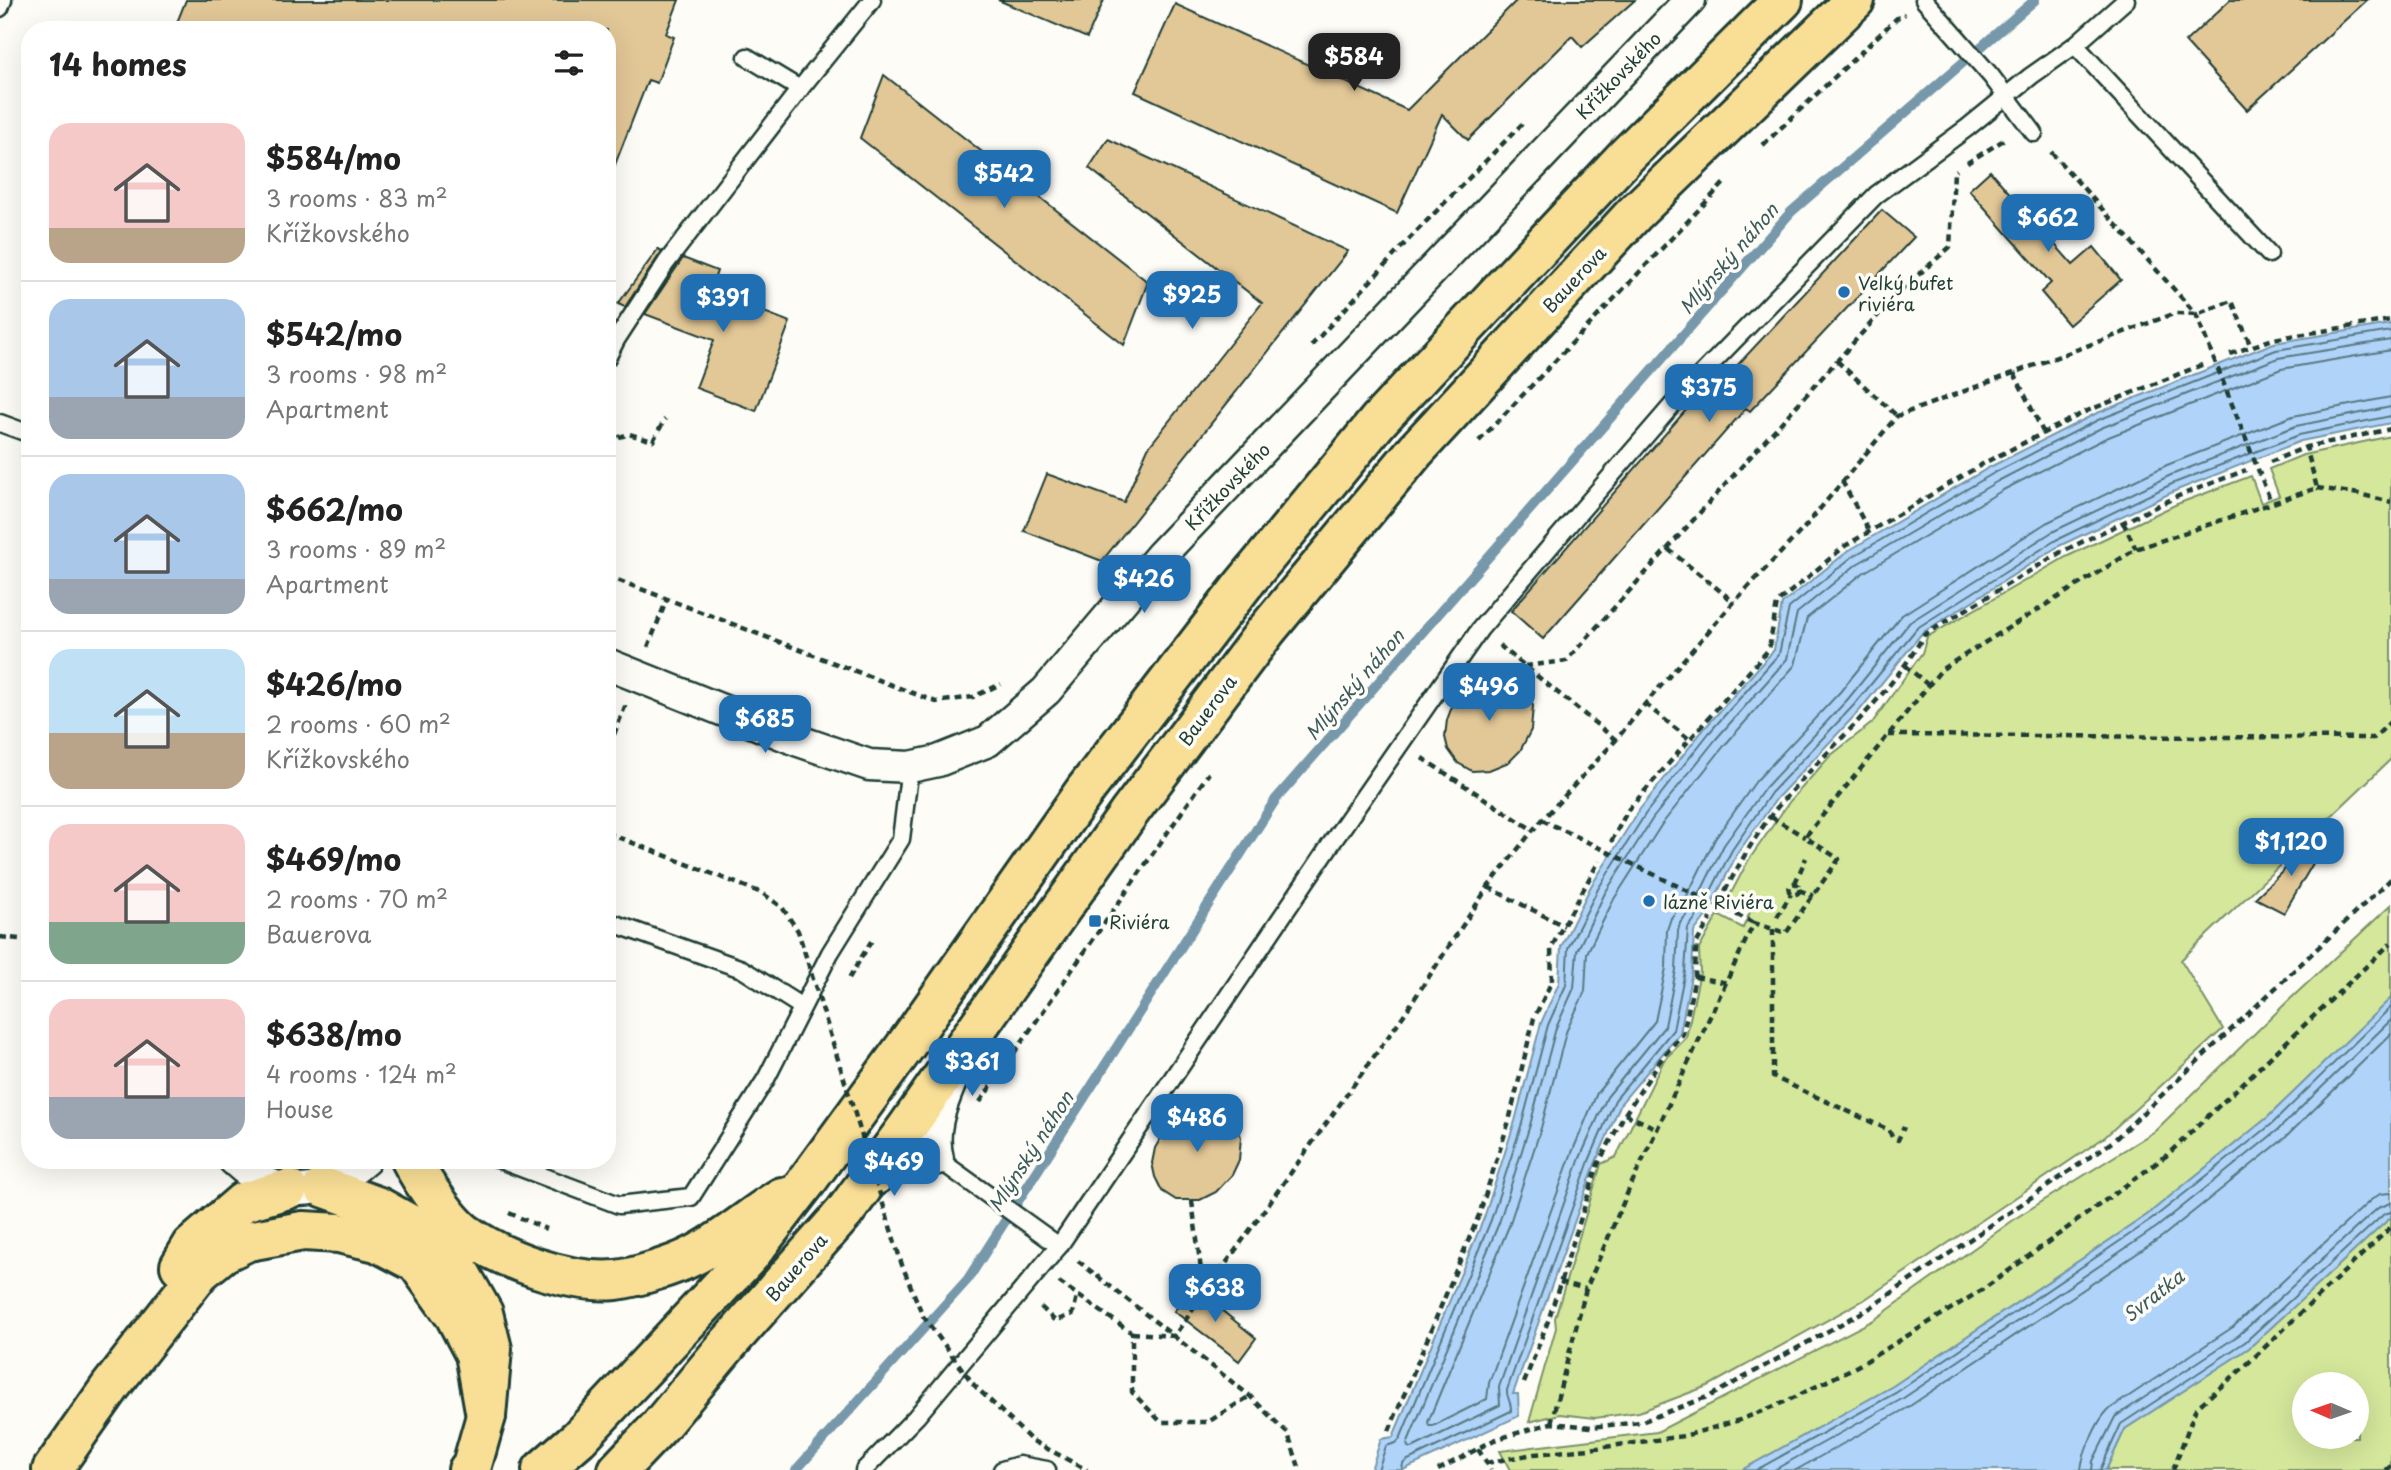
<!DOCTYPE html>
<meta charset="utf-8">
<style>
:root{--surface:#fff;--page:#f6f6f6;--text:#222;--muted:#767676;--line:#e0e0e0;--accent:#1f6fb2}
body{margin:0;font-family:"Playpen Sans",sans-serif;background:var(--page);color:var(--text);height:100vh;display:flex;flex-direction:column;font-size:26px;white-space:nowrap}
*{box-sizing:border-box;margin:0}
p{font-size:23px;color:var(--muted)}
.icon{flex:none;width:38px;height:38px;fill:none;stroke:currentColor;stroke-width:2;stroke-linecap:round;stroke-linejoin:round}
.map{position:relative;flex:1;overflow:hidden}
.sheet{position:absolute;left:21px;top:21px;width:595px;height:1148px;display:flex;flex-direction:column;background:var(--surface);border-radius:28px;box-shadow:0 7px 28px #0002}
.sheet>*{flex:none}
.needle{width:46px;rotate:272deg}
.buttons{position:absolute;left:2292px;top:1372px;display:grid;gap:14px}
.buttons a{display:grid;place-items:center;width:77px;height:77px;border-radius:50%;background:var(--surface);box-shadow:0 7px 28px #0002;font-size:35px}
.price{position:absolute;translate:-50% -60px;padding:0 16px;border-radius:14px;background:var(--accent);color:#fff;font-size:23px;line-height:46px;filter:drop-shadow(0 2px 4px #0008)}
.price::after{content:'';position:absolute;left:50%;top:42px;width:21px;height:16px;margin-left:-10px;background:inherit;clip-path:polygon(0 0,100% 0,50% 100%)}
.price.on{background:#222;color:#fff}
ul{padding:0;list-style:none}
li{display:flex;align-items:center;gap:21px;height:175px;padding:0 28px}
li+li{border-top:2px solid var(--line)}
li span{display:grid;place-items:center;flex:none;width:196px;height:140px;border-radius:21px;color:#555}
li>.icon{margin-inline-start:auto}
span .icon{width:84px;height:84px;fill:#fffc;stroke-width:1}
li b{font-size:30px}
h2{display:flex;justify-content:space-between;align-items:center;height:84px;padding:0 28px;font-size:30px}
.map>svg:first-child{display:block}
.green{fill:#d4e79b;stroke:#7a9268;stroke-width:2;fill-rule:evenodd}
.water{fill:#b0d4f9;stroke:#7698aa;stroke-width:2}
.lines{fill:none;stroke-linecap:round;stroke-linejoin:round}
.shore{stroke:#597983;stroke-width:2}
.stream{stroke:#7698aa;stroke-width:10}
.building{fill:#e2c797;stroke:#1f3d34;stroke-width:2}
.lane-casing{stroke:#1f3d34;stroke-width:21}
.street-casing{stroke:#1f3d34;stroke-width:35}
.highway-casing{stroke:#1f3d34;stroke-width:44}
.path{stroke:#1f3d34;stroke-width:4.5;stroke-dasharray:7 5;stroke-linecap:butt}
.lane{stroke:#fdfcf7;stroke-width:16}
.street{stroke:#fdfcf7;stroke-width:30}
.highway{stroke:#f9df96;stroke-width:38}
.path-bridge{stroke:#1f3d34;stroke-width:4.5;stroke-dasharray:7 5;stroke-linecap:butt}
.poi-dot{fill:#1f6fb2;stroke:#fdfcf7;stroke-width:2.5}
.labels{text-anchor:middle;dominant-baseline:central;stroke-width:7;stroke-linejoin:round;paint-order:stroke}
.street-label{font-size:18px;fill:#1f3d34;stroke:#fdfcf7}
.poi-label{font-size:18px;fill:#1f3d34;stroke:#fdfcf7;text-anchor:start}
.water-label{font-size:19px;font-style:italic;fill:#3c5b5b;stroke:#fdfcf7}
</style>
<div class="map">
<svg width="2391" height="1470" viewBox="0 0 2391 1470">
<rect width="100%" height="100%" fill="#fdfcf7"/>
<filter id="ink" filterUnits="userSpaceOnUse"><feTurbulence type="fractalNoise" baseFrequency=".0143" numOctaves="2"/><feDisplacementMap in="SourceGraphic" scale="14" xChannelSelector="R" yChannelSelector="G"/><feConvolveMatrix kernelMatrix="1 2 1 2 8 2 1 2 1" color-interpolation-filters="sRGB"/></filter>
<g filter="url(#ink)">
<g class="green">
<path d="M2391 436V759L2181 960 2223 1029 2105 1137 1864 1300 1710 1385 1639 1412 1595 1418 1560 1414 1529 1422 1556 1328 1555 1318 1601 1164 1616 1157 1664 1060 1686 1038 1700 972 1699 949 1718 915 1743 928 1751 910 1728 899 1748 861 1790 801 1830 756 1872 723 1922 653 1927 637 2066 557 2177 504 2251 476 2261 503 2279 496 2269 469 2303 455Z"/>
<path d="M2391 905V998L2267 1118 2147 1215 1893 1386 1742 1470H1510L1500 1451 1657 1432 1874 1320 2019 1216 2155 1131 2286 1003Z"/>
<path d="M2391 1217V1470H2106L2125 1429 2249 1348ZM2305 1384H2357V1437H2305Z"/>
</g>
<g class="water">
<path d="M2391 324V423L2301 441 2177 490 2059 546 1922 633 1860 710 1777 798 1737 854 1706 916 1694 932 1692 971 1680 1033 1621 1103 1595 1164 1513 1394H1518L1519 1416 1403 1470H1371L1381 1439 1393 1437 1484 1218 1515 1121 1541 1023 1559 983 1561 947 1591 886 1640 809 1704 729 1774 650 1782 604 1848 551 1990 467 2095 414 2274 343Z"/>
<path d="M2391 998V1217L2249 1348 2125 1429 2106 1470H1742L1893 1386 2147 1215 2267 1118Z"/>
</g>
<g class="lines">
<g class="shore">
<path d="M2391 340 2278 358 2101 428 1998 481 1857 564 1797 613 1787 659 1716 739 1653 818 1605 893 1577 951 1574 988 1556 1028 1530 1125 1499 1223 1407 1444 1408 1447 1412 1448 1500 1405 1499 1387 1580 1158 1607 1097 1665 1026 1676 970 1678 931 1680 923 1693 907 1724 845 1765 788 1848 699 1910 622 2052 532 2171 475 2296 426 2391 407"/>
<path d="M2391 350 2281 369 2106 438 2003 490 1863 573 1807 618 1795 665 1724 746 1662 824 1614 899 1587 953 1585 991 1566 1032 1541 1128 1509 1226 1428 1422 1429 1426H1433L1487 1399 1489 1383 1571 1155 1597 1093 1655 1021 1666 968 1667 930 1671 918 1684 902 1715 839 1756 781 1840 692 1902 615 2046 523 2167 465 2293 416 2391 397"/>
<path d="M1378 1470 1386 1446 1396 1443 1400 1439 1491 1220 1522 1123 1548 1025 1566 985 1568 948 1598 889 1646 813 1709 733 1779 654 1789 608 1852 557 1994 473 2098 420 2276 350 2391 331"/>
<path d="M1402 1470 1403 1464 1406 1461 1511 1411C1512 1402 1506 1398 1507 1390L1589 1161 1615 1100 1673 1030 1685 971 1688 928 1700 912 1732 850 1771 793 1854 705 1917 628 2056 540 2174 483 2299 435 2391 416"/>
<path d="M1756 1470 1897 1392 2151 1220 2272 1124 2391 1007"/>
<path d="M1774 1470 1902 1399 2157 1227 2278 1130 2391 1020"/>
<path d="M1796 1470 1907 1408 2163 1236 2285 1138 2391 1034"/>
<path d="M2081 1470C2082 1454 2097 1421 2108 1410L2233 1327 2371 1200 2380 1194 2391 1193"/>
<path d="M2092 1470 2093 1461 2115 1417 2239 1335 2378 1208 2391 1203"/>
<path d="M2100 1470 2121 1424 2245 1342 2384 1214 2391 1212"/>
</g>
<path class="stream" d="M796 1470 968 1279 1276 799 1791 212 2035 0"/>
</g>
<g class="building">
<path d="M186 0H679L666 34 674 37 668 53 657 83 648 80 609 180H607V30H174Z"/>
<path d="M998 0H1104L1087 38Z"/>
<path d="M1517 0H1635L1582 47 1572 36 1468 140 1442 114 1397 213 1135 92 1175 4 1407 110Z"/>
<path d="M2230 0H2367L2247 110 2185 42Z"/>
<path d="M884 75 1148 282 1124 345 860 138Z"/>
<path d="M1108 139 1348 251 1102 561 1024 531 1047 474 1124 502 1148 448 1262 303 1089 168Z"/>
<path d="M1990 171 2073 265 2094 247 2121 280 2069 325 2041 292 2051 283 1969 190Z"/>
<path d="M1882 210 1914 237 1750 411 1746 408 1543 639 1511 611 1713 379 1720 384Z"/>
<path d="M658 249 662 251 625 307 618 304Z"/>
<path d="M683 258 717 271 710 291 790 322 756 411 696 388 714 340 645 314Z"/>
<path d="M1499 676 1518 681 1527 690 1533 706 1531 730 1520 751 1509 762 1489 770 1472 771 1458 763 1448 749 1445 737 1447 720 1453 704 1469 686 1483 678Z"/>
<path d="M2319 836 2326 841 2284 913 2255 898Z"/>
<path d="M1206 1106 1222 1109 1235 1121 1241 1137 1239 1160 1232 1175 1216 1192 1200 1200H1176L1162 1191 1155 1177 1152 1163 1155 1148 1171 1121 1185 1112Z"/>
<path d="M1194 1288 1256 1338 1239 1361 1174 1311Z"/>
</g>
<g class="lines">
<defs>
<g id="lane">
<path d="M1924 0 1991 76 2034 133"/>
<path d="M0 8 3 0"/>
<path d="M2075 45 2269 254"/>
<path d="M747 57 800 89"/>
<path d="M607 358 616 340 666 263 800 89 872 0"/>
<path d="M0 423 30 434"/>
<path d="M607 921 742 969 802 1007"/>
<path d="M938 1159 1059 1246"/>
<path d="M500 1160 619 1205 691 1197 766 1079 830 953 901 839 910 767"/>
<path d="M864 1470 916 1417 1059 1246 1333 841 1480 629 1572 521 1681 395 1876 195 1967 128 2031 76 2075 45 2126 0"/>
<path d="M1002 1470 1019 1465 1047 1470"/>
</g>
<g id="street">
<path d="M607 664 799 741 869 765 910 767 938 761 988 741 1046 691 1161 555 1690 0"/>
<path d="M234 1160C278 1201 321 1199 365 1160"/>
<path d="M878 1178C900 1154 907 1153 938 1159 931 1131 940 1108 951 1082"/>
</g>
<g id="highway">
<path d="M411 1160C421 1180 448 1220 465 1233 503 1260 569 1284 616 1280 635 1278 676 1265 693 1256 725 1240 751 1216 782 1197"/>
<path d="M323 1187 379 1207 424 1232 458 1269 483 1313 492 1349 486 1416 472 1465 468 1470"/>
<path d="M180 1266 192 1246 243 1202 288 1189"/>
<path d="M52 1470 111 1386 200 1272 223 1253 248 1241 303 1231 339 1233 377 1242 417 1263 455 1316 475 1354 486 1416"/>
<path d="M542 1470 579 1438 750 1255 807 1181 904 1048 1086 789 1243 585 1379 420 1626 156 1783 0"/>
<path d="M618 1470 659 1427 728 1344 844 1213 906 1129 1129 813 1266 631 1416 450 1634 214 1855 0"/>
</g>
</defs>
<use href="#lane" class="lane-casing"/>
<use href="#street" class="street-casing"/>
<use href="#highway" class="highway-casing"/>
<g class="path">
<path d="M1763 145 1897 18 1905 14"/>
<path d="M2051 152 2196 314 2271 502"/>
<path d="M1967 163 2007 138"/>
<path d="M1311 346 1411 237 1522 124"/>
<path d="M2230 354 2273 339 2391 320"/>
<path d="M1837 361 1897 416"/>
<path d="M2014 373 2044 434"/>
<path d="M607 441 629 434 653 441 665 419"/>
<path d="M1479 441 1726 181"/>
<path d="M2270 462 2306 447 2391 429"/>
<path d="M1842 481 1869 531"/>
<path d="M2317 488 2359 494 2391 502"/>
<path d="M2123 522 2136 549"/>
<path d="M1668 549 1734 602"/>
<path d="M607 576 936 702 973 697 1001 684"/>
<path d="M1499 645 1616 740"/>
<path d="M648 647 667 599"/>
<path d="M1905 665 1928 685"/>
<path d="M1525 666 1566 661 1900 291 1950 247 1954 172 1957 170"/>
<path d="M1645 704 1689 739"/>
<path d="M1888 735 2374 738 2391 721"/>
<path d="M607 742H611L626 704"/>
<path d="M1422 758 1533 830"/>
<path d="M1771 817 1805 837"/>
<path d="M1542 820 1754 923"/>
<path d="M1611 842 1628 810 1769 649 1777 603 1845 546 1986 462 2087 411 2204 364"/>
<path d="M1795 883 1806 858"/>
<circle cx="1794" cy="889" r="5.5"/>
<path d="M1488 887 1564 926"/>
<path d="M1799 890 1814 896"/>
<path d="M1725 891C1742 859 1761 825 1786 797 1833 744 1889 697 1924 635L2061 552 2176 497 2246 470"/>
<path d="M1777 917 1791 894"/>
<path d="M1773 929V1077L1889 1130 1892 1137 1898 1140 1904 1127"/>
<path d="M0 937 30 940"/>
<path d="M1695 977 1728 983"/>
<path d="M849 978 872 940"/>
<path d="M980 1102 1209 773"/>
<path d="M1625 1114 1658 1129"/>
<path d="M1192 1201 1204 1293"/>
<path d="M509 1213 546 1229"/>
<path d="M1078 1261 1250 1396 1288 1434 1300 1470"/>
<path d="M1059 1282 1132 1333V1392L1161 1422H1208L1250 1396"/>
<path d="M1560 1282 1586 1289"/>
<path d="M1041 1307 1055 1321 1073 1314 1077 1296"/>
<path d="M1132 1333 1174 1336 1403 1016 1488 887 1533 830 1616 740 1645 704 1734 602 1804 528 1897 416 2176 313 2196 314 2232 301 2251 347"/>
<path d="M1524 1383 1548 1321 1598 1164 1625 1114 1662 1058 1683 1034 1695 977 1696 944 1711 918"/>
<path d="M1551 1423 1586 1289 1630 1187 1754 923 1786 933 1839 859 1805 837 1942 669 2136 549 2317 488 2306 447"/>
<path d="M1389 1431 1479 1215 1509 1121 1534 1018 1552 981 1551 948 1599 861"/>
<path d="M1478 1449 1491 1470"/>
<path d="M1486 1463 1534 1454 1590 1449 1684 1436 1740 1420 1789 1400 1863 1363 1985 1288 2166 1156 2391 943"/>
<path d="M1438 1470 1494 1440 1551 1423 1591 1427 1641 1422 1712 1395 1870 1308 2112 1142 2391 879"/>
<path d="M2173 1470 2196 1408 2243 1368 2391 1227"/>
<path d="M2386 1470 2391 1466"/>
</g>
<use href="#lane" class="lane"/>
<use href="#street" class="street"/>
<use href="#highway" class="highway"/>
<path class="path-bridge" d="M607 833 762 893 782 907 798 931 902 1265 923 1316 974 1385 1031 1440 1087 1470"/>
</g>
</g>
<g class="poi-dot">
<circle cx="1844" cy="292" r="7"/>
<circle cx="1649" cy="901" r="7"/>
<rect x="1088" y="914" width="14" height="14" rx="3.5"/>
</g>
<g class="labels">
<g class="street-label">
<text transform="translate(1618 75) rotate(-46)">Křížkovského</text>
<text transform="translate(1574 279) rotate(-47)">Bauerova</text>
<text transform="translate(1227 486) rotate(-46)">Křížkovského</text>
<text transform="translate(1207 710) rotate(-53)">Bauerova</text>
<text transform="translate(796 1267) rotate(-49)">Bauerova</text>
</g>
<g class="poi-label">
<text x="1858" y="282">Velký bufet<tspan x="1858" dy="21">riviéra</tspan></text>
<text x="1663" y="901">lázně Riviéra</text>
<text x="1109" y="921">Riviéra</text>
</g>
<g class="water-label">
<text transform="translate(1728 258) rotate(-49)">Mlýnský náhon</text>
<text transform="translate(1354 684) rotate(-49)">Mlýnský náhon</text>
<text transform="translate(1030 1151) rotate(-57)">Mlýnský náhon</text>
<text transform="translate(2153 1295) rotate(-38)">Svratka</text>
</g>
</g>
</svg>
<div class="buttons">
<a><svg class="needle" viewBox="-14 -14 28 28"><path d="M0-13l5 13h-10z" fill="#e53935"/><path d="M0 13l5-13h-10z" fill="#767676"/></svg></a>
</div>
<b class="price on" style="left:1354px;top:93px">$584</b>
<b class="price" style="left:1004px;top:210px">$542</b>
<b class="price" style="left:2048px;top:254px">$662</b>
<b class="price" style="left:1192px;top:331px">$925</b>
<b class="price" style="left:723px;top:334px">$391</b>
<b class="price" style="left:1709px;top:424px">$375</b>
<b class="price" style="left:1144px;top:615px">$426</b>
<b class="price" style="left:1489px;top:723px">$496</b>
<b class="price" style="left:765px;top:755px">$685</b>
<b class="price" style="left:2291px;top:878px">$1,120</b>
<b class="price" style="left:972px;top:1098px">$361</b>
<b class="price" style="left:1197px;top:1154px">$486</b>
<b class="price" style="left:894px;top:1198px">$469</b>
<b class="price" style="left:1215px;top:1324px">$638</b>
<section class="sheet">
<h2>14 homes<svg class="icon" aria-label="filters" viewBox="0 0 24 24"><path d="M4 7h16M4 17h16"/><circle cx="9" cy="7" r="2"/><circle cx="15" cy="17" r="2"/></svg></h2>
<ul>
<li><span style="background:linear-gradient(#f6c9c9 75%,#b9a48a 0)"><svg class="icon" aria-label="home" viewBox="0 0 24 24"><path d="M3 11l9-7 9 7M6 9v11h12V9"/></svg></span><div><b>$584/mo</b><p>3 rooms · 83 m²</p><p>Křížkovského</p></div></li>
<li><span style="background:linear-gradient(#a9c7e8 70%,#9aa5b1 0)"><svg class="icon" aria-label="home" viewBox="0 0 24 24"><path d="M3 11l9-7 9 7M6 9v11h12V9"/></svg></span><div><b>$542/mo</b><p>3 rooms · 98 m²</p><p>Apartment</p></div></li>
<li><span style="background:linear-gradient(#a9c7e8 75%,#9aa5b1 0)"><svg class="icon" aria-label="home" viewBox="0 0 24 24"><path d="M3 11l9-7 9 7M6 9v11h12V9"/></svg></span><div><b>$662/mo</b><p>3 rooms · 89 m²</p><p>Apartment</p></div></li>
<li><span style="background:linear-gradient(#bfe0f5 60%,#b9a48a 0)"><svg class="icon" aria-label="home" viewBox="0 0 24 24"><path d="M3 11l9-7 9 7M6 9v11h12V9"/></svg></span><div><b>$426/mo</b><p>2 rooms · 60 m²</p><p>Křížkovského</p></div></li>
<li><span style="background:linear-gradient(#f6c9c9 70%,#7fa58c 0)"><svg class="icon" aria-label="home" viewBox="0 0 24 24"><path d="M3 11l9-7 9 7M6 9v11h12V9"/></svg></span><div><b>$469/mo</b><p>2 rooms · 70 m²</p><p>Bauerova</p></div></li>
<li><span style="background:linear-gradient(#f6c9c9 70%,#9aa5b1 0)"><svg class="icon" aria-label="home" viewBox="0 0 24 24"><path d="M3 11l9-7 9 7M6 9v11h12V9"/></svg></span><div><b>$638/mo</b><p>4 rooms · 124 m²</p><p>House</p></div></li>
</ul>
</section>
</div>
